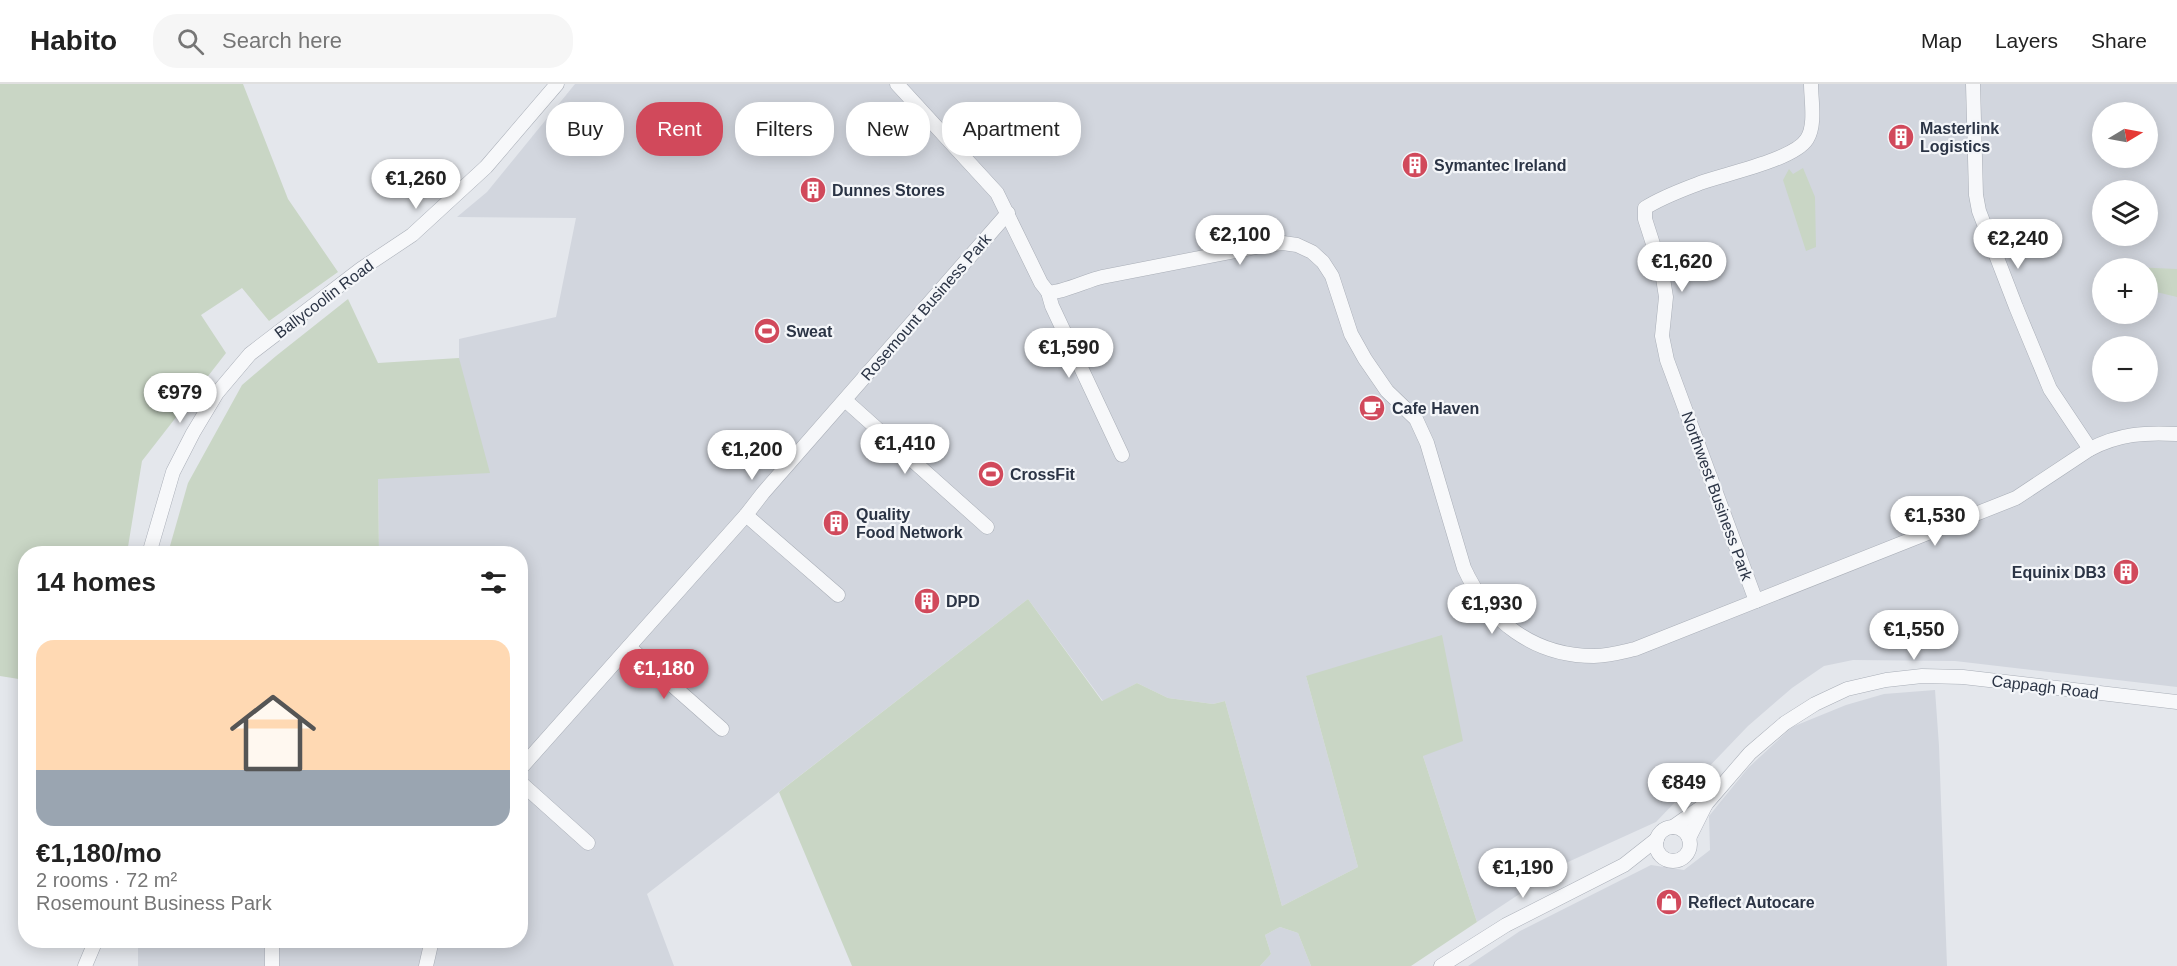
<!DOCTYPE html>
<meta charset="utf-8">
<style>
:root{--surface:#fff;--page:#f6f6f6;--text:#222;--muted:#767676;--line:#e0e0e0;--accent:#d1495b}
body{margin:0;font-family:Helvetica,sans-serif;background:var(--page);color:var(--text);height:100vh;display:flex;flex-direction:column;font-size:22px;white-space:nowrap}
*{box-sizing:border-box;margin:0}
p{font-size:20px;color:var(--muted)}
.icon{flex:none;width:33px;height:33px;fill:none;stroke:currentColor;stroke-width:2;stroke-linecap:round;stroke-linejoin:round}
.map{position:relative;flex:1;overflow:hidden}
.details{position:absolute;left:18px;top:462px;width:510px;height:402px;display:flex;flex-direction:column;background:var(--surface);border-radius:24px;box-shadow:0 3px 15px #0003}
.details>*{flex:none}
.banner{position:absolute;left:546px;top:18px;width:570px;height:54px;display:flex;gap:12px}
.needle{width:39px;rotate:80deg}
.buttons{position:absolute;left:2092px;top:18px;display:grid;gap:12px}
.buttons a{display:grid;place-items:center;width:66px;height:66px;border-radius:50%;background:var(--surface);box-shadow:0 3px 15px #0003;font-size:30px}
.price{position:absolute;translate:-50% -51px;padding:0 14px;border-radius:21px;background:#fff;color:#222;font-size:20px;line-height:39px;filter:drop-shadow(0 2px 3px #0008)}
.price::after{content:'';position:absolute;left:50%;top:36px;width:18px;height:14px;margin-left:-9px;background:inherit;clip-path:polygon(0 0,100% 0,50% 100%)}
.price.selected{background:var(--accent);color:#fff}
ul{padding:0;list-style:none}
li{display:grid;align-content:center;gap:12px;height:318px;padding:0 18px}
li+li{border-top:2px solid var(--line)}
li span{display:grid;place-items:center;height:186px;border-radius:18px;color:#555}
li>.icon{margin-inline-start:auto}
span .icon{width:108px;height:108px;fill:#fffc;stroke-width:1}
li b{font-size:26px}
h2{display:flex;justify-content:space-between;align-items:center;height:72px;padding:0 18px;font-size:26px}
.tag{padding:0 21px;border-radius:24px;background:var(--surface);box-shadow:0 3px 15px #0003;font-size:21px;line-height:54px}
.tag.selected{background:var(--accent);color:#fff}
header{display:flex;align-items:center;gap:36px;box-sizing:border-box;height:84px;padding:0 30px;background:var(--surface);border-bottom:2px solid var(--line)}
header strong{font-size:28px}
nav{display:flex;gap:33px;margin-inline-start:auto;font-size:21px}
.search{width:420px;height:54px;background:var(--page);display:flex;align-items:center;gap:15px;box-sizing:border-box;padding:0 21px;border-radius:24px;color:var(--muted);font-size:22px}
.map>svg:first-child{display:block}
.built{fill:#d2d6de;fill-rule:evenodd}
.green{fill:#c9d6c5}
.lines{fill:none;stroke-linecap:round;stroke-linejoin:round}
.minor-casing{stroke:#a9aeb7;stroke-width:15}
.minor{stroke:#f7f8fa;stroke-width:14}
.labels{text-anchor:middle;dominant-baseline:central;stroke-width:4.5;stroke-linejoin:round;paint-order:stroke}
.poi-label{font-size:16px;font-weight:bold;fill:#2b3445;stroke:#f4f6f9;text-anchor:start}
.street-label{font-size:16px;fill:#2b3445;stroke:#f4f6f9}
</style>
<header>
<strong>Habito</strong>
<div class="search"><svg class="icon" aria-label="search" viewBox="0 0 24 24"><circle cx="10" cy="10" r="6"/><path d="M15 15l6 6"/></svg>Search here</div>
<nav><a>Map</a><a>Layers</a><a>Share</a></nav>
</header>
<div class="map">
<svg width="2177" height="882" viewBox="0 0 2177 882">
<rect width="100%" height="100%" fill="#e4e7ec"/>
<g class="built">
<path d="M575 0H2177V603L1955 577 1853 576 1824 582 1792 604 1748 642 1656 738 1568 778 1477 838 1423 672 1306 592 1358 783 1282 822 1225 617 1213 620 1168 614 1137 599 1103 617 1028 515 647 810 674 882H138V857L520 856V470L379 469 378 395 459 274V255L556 233 576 134 457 133 487 108ZM2103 28H2148V74H2103ZM2103 106H2148V152H2103ZM2103 184H2148V230H2103ZM2103 262H2148V308H2103Z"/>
<path d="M1935 606 1939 662 1947 882H1468L1520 847 1651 781 1684 786 1710 766 1709 732 1748 684 1792 643 1846 621 1884 610Z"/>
<path d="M1280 843 1298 849 1311 882H1260L1271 870 1265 851Z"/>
</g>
<g class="green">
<path d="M0 0H243L288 115 338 188 269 237 242 204 201 231 226 269 142 377 127 469 26 470 25 596 0 592Z"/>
<path d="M1803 84 1815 113 1816 163 1806 167 1783 96 1789 85 1793 90Z"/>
<path d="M2132 183 2177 185V213L2148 206V184H2131Z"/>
<path d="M348 215 378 279 459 274 490 389 378 395 379 469H168L188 399 242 301 276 272Z"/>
<path d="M1028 515 1102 617 1137 599 1168 614 1213 620 1225 617 1282 822 1358 783 1306 592 1442 551 1463 657 1423 672 1477 838 1411 882H1311L1298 849 1280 843 1265 851 1271 870 1260 882H852L779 708Z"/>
</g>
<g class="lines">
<defs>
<g id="minor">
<path d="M897 0 997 109 1041 199 1048 208 1052 222 1122 371"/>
<path d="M1973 0 1976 111 1979 127 2016 223 2050 305 2090 365"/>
<path d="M1048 208C1059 210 1088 196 1102 193L1266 161 1283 159 1297 161 1312 168 1323 178 1332 192 1351 250 1365 275 1387 307 1416 335 1427 359 1464 484C1488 537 1534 572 1594 572 1608 572 1622 568 1635 565L2016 414 2090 365C2119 350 2145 348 2177 350"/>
<path d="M845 316 987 443"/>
<path d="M746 431 838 511"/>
<path d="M149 470 173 388 193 349 217 309 250 270 361 185 412 151 486 83 557 0"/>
<path d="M1756 517 1667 276 1662 252 1666 213 1662 188 1645 135V124C1662 113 1682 106 1700 99 1724 90 1794 76 1807 55 1816 41 1811 16 1811 0"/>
<path d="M629 563 722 645"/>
<path d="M520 685 746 431 763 409 1008 129"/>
<path d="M520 698 588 759"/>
<circle cx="1673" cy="760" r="17"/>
<path d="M1673 743 1706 720 1750 669 1785 639 1815 620 1847 605 1886 596 1922 592 1963 593 2177 618"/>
<path d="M1689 754 1706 720"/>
<path d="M85 882 96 856"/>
<path d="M272 882V856"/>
<path d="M426 882 432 856"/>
<path d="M1441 882 1506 841 1624 781 1657 755"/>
</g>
</defs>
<use href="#minor" class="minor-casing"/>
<use href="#minor" class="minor"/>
</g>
<defs>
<symbol id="building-disc" viewBox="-11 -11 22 22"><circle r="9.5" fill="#d1495b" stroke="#f4f6f9"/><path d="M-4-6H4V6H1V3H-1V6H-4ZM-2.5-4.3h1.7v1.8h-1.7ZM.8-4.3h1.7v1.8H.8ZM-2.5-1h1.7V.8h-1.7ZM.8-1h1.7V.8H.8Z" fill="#fff"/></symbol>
<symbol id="stadium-disc" viewBox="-11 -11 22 22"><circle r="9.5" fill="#d1495b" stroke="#f4f6f9"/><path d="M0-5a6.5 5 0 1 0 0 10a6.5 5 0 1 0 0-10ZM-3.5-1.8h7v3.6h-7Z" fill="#fff"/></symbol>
<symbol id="cafe-disc" viewBox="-11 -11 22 22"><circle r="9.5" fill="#d1495b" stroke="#f4f6f9"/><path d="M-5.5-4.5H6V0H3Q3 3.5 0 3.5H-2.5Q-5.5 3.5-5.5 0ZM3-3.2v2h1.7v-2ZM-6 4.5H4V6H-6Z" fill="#fff"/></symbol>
<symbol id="shop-disc" viewBox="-11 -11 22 22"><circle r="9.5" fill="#d1495b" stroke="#f4f6f9"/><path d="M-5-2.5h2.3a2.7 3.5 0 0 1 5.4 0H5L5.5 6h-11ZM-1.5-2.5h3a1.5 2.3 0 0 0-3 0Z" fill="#fff"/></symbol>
</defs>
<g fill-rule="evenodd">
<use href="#building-disc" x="1886" y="38" width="30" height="30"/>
<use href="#building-disc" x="1400" y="66" width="30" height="30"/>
<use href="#building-disc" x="798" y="91" width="30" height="30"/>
<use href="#stadium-disc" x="752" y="232" width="30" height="30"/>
<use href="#cafe-disc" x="1357" y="309" width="30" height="30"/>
<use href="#stadium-disc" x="976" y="375" width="30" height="30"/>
<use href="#building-disc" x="821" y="424" width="30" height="30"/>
<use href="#building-disc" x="2111" y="473" width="30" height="30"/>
<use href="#building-disc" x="912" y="502" width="30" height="30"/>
<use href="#shop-disc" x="1654" y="803" width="30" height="30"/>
</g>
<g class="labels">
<g class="poi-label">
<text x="1920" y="44">Masterlink<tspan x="1920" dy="18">Logistics</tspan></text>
<text x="1434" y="81">Symantec Ireland</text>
<text x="832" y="106">Dunnes Stores</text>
<text x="786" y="247">Sweat</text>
<text x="1392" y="324">Cafe Haven</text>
<text x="1010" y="390">CrossFit</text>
<text x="856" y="430">Quality<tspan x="856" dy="18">Food Network</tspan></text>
<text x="2106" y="488" text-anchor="end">Equinix DB3</text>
<text x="946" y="517">DPD</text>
<text x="1688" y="818">Reflect Autocare</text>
</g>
<g class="street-label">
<text transform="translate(324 215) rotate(-37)">Ballycoolin Road</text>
<text transform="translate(926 223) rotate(-49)">Rosemount Business Park</text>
<text transform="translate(1717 412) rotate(70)">Northwest Business Park</text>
<text transform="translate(2045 603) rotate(7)">Cappagh Road</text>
</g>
</g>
</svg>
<div class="buttons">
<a><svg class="needle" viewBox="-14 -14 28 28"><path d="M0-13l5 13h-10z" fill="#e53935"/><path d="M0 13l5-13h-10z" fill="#767676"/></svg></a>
<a><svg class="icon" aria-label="layers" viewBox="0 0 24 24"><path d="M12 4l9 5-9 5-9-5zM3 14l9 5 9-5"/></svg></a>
<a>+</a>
<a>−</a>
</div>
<b class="price" style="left:416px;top:126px">€1,260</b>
<b class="price" style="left:1240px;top:182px">€2,100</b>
<b class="price" style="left:2018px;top:186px">€2,240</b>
<b class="price" style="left:1682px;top:209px">€1,620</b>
<b class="price" style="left:1069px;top:295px">€1,590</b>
<b class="price" style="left:180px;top:340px">€979</b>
<b class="price" style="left:905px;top:391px">€1,410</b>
<b class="price" style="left:752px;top:397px">€1,200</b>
<b class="price" style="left:1935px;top:463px">€1,530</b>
<b class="price" style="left:1492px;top:551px">€1,930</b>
<b class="price" style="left:1914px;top:577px">€1,550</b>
<b class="price selected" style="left:664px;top:616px">€1,180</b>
<b class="price" style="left:1684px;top:730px">€849</b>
<b class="price" style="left:1523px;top:815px">€1,190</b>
<div class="banner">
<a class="tag">Buy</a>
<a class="tag selected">Rent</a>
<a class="tag">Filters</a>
<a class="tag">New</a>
<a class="tag">Apartment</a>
</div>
<section class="details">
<h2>14 homes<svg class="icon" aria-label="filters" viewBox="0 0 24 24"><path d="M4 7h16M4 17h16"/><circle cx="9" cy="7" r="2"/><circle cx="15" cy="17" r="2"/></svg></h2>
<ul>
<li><span style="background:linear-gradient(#ffd9b3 70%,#9aa5b1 0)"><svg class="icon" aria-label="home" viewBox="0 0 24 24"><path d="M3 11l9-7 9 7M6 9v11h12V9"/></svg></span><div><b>€1,180/mo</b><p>2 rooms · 72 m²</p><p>Rosemount Business Park</p></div></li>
</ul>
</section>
</div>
